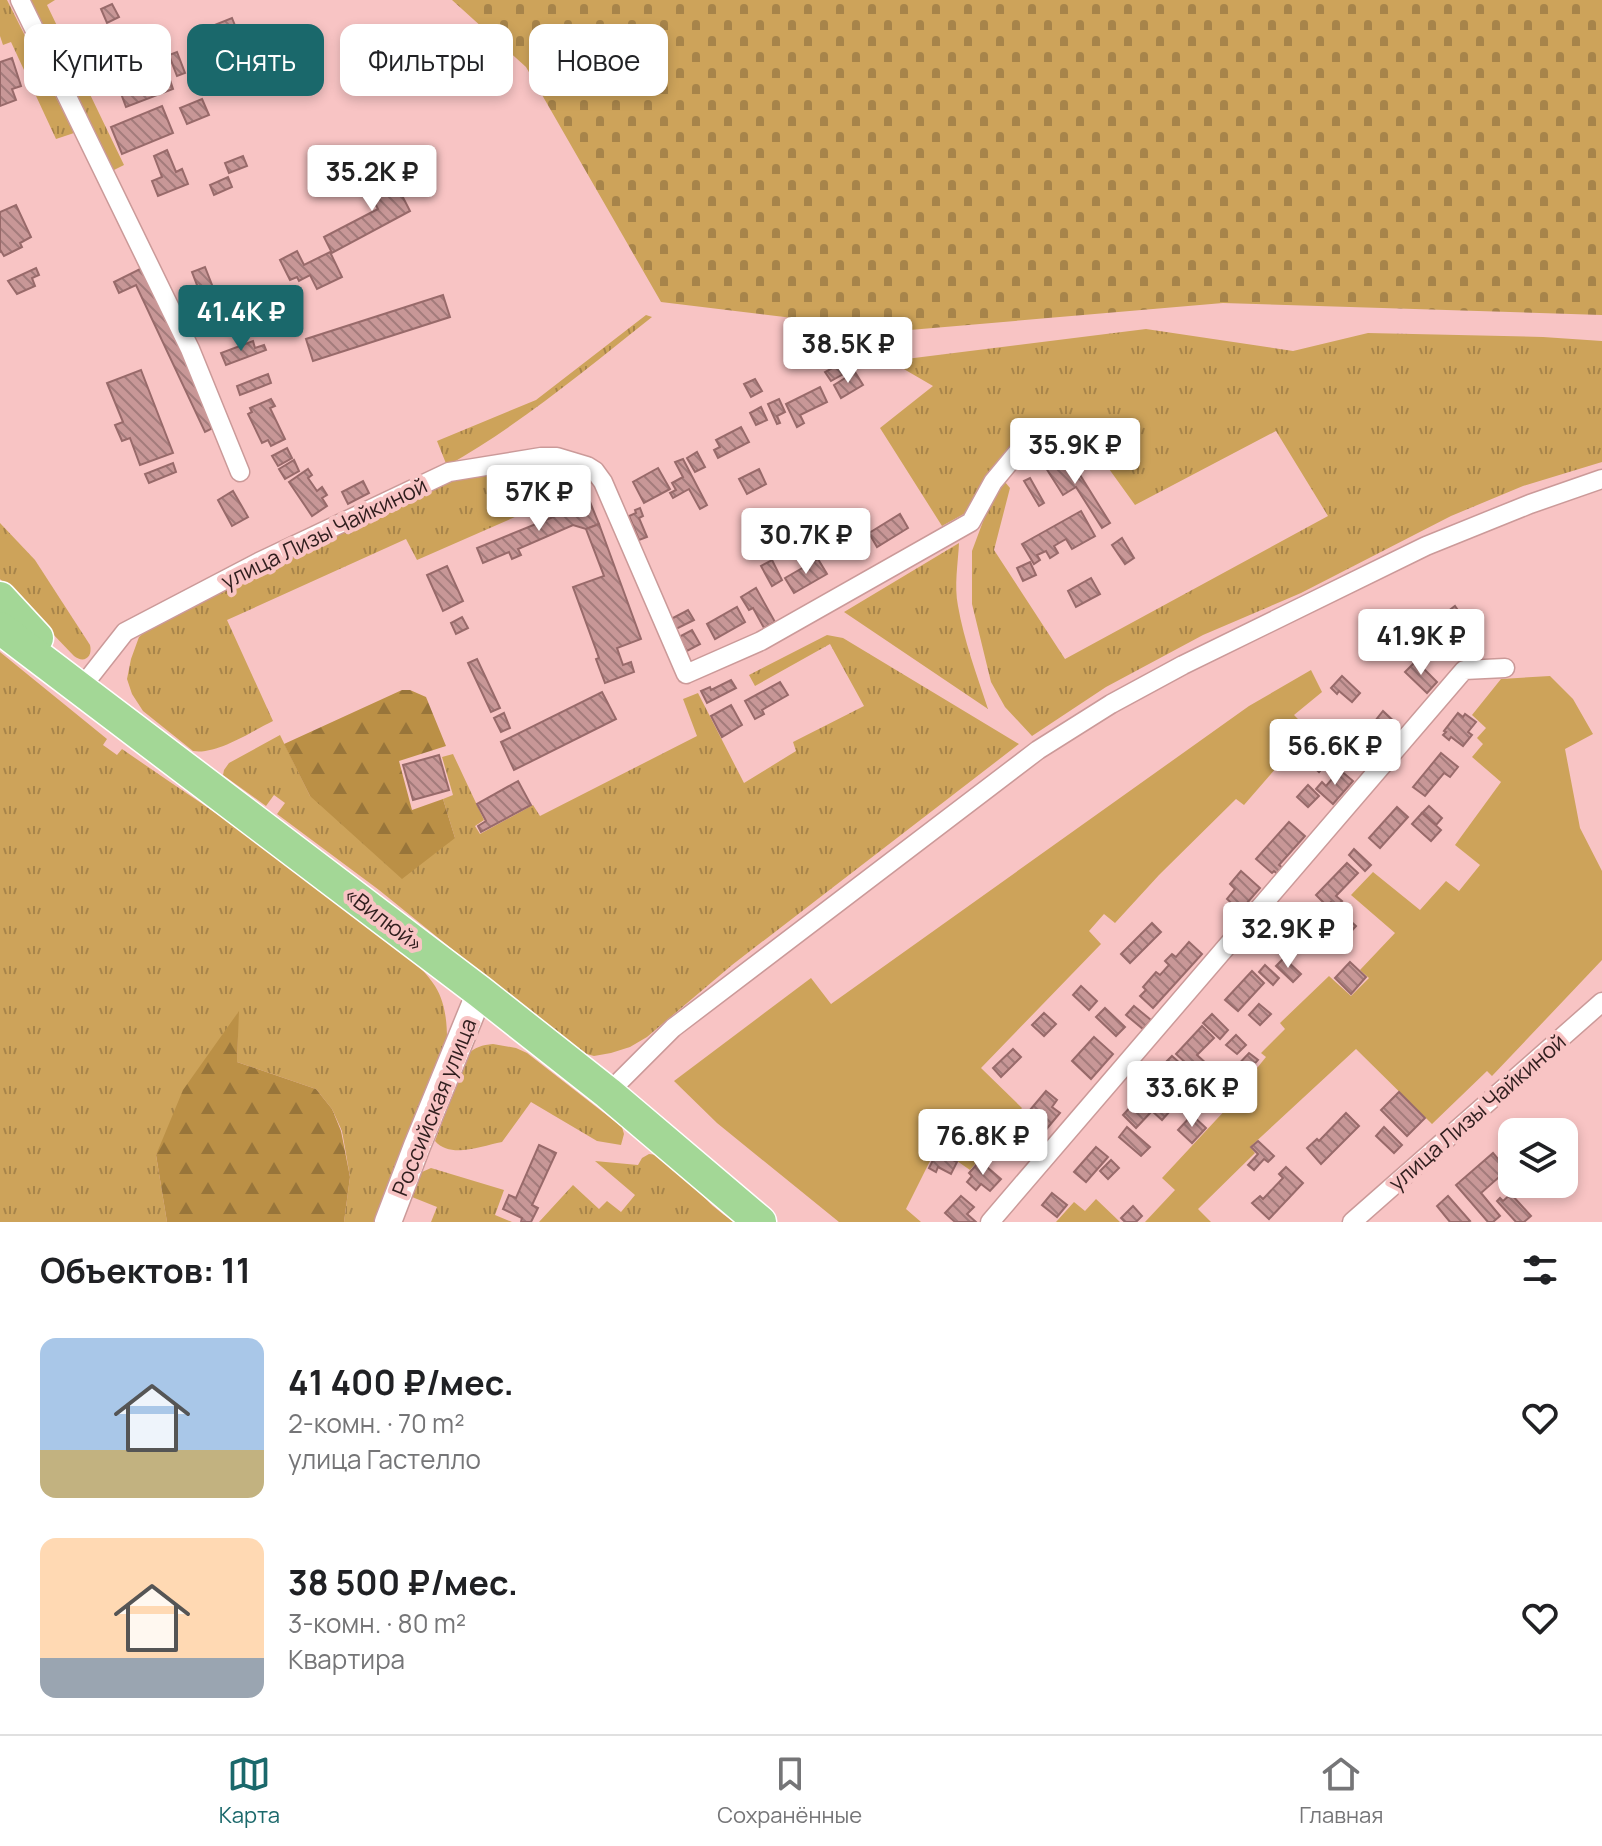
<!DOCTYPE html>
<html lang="ru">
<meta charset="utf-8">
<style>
:root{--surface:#fff;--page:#f6f6f6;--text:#202124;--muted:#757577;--line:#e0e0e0;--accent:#1a686b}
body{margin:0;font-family:Manrope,sans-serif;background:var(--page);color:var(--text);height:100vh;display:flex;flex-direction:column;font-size:30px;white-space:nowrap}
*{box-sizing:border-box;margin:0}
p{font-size:26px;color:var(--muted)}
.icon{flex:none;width:44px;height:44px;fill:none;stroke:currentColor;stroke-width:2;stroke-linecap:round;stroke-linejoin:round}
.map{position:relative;height:1222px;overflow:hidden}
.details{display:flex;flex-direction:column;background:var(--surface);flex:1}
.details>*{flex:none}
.guide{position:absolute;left:24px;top:24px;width:800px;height:72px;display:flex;gap:16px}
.controls{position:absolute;left:1498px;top:1118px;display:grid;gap:16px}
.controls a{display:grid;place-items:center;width:80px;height:80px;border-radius:16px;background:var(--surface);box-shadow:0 4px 12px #0003;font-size:40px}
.price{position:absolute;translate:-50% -68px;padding:0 18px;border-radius:8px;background:#fff;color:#222;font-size:26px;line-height:52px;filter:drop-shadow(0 2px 4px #0008)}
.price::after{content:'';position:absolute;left:50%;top:48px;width:24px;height:18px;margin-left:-12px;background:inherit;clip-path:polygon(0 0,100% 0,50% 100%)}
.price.on{background:var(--accent);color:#fff}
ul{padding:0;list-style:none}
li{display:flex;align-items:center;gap:24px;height:200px;padding:0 40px}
li span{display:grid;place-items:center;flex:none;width:224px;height:160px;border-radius:16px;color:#555}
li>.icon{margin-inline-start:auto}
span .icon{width:96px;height:96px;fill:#fffc;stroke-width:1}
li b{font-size:34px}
h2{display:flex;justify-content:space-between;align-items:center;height:96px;padding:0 40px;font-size:34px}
.tag{padding:0 28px;border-radius:16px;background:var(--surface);box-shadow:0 4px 12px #0003;font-size:28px;line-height:72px}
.tag.on{background:var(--accent);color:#fff}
.tabs{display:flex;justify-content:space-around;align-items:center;height:112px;border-top:2px solid var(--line);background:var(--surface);font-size:22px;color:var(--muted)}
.tabs a{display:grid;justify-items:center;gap:4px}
.tabs .on{color:var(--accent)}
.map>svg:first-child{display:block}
.grass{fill:url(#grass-tufts)}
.forest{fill:url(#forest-firs)}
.cemetery{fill:url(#cemetery-stones)}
.garden{fill:#cda35a}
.building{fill:url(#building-back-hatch);stroke:#986a6a;stroke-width:2}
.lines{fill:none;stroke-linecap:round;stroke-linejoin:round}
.street-casing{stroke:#cb9a99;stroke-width:21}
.secondary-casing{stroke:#cb9a99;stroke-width:29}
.highway-casing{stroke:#fff;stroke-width:35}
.street{stroke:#fff;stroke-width:18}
.secondary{stroke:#fff;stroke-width:26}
.highway{stroke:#a3d796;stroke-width:32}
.labels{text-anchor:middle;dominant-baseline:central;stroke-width:8;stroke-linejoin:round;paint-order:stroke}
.street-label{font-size:22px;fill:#301e1e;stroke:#f8c4c4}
</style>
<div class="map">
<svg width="1602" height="1222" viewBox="0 0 1602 1222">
<defs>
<pattern id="grass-tufts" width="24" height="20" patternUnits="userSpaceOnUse" patternTransform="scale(2)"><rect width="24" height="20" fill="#cda35a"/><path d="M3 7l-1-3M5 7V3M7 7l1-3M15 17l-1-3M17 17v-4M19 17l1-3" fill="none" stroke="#a7844a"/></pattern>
<pattern id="forest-firs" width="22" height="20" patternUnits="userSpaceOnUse" patternTransform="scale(2)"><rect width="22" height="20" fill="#bb9046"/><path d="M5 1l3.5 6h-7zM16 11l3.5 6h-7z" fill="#98753a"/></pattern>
<pattern id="cemetery-stones" width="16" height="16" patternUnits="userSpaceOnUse" patternTransform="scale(2)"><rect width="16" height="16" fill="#cda35a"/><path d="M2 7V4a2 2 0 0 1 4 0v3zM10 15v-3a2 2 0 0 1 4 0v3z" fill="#a7844a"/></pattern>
<pattern id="building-back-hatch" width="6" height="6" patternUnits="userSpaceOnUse" patternTransform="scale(2)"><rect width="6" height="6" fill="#c89797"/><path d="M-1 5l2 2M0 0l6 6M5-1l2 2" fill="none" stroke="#a37b7b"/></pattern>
</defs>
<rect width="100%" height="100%" fill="#f8c4c4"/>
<g class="grass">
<path d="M0 0H7L74 133 56 139 11 42 3 45 0 36Z"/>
<path d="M28 0H55L47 5 124 165 112 171Z"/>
<path d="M646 315 652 317C585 370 521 424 447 466L437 441 536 400Z"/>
<path d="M1146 329 1293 351 1368 333 1543 337 1602 341V462L1523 486 1451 516 1301 593 1203 635 1106 687 1032 736 1005 707 991 682 972 604V551L988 508 1005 482 1010 488 994 550 1065 659 1328 516 1276 431 1135 505 1073 419 1037 439 971 510 942 526 880 428 933 386 890 361Z"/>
<path d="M562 462 597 481 417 560 406 539 227 620 273 721C252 731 217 755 193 751L143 711 132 694 127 679 131 659 139 637 160 619 457 477Z"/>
<path d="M0 523 35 560 90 645C93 657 84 664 74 656L0 579Z"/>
<path d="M959 543C958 564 954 585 958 606 964 641 977 675 988 709L844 612Z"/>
<path d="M827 635 843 638 1019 744 732 965 647 1037 630 1047 611 1053 594 1056 579 1052 379 890 277 814 285 803 274 795 266 806 223 775 224 770 229 763 280 735 310 796 455 838 443 799 453 795 442 757 453 754 484 820 475 826 480 834 533 805 540 816 697 736 683 699 698 693 744 783 796 751 793 742 864 706 830 644 755 686 749 675Z"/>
<path d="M0 652 107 739 103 745 117 755 122 749C203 805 286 859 363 920 385 937 420 962 435 986 445 1002 447 1021 447 1039L375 1222H344L350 1177 342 1131 332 1109 316 1089 237 1062 238 1013 156 1155 167 1222H0Z"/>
<path d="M493 1044 516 1048 527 1053 622 1127 624 1134 621 1145 597 1141 531 1102 502 1142C481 1146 451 1159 435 1141L467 1055C475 1047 482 1045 493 1044Z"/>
<path d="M649 1154C672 1155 697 1191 713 1206 720 1212 727 1217 734 1222H539L573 1185 599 1209 607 1201 621 1212 635 1195 595 1161 638 1165 642 1158Z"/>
<path d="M431 1168 504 1190 495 1215 512 1222H431L437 1207 412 1197 422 1172Z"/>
</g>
<g class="forest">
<path d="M402 690H410L426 697 446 746 399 761 412 810 443 799 455 838 402 879 310 796 284 744Z"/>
<path d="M239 1011 237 1062 316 1089 332 1109 341 1131 350 1177 344 1222H167L156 1155 183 1090Z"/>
</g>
<path class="cemetery" d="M452 0H1602V315L1223 303 898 331 661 302 526 67Z"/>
<g class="garden">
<path d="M1311 670 1322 692 1294 715 1300 721 1272 750 1283 760 1244 805 1236 799 1159 875 1115 923 1104 914 1089 931 1101 944 981 1068 1022 1108 970 1170 937 1147 906 1209 921 1222H839L717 1123 674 1081 811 978 831 1004 1249 706Z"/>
<path d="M1550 676 1573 699 1593 734 1565 749 1580 828 1602 871V960L1492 1076 1487 1071 1432 1124 1356 1049 1250 1147 1255 1153 1198 1209 1211 1222H1145L1175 1190 1162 1178 1256 1077 1253 1073 1266 1057 1261 1053 1285 1029 1280 1023 1329 976 1351 996 1369 978 1360 970 1395 933 1351 895 1373 872 1420 910 1446 881 1459 891 1480 865 1455 845 1501 782 1472 757 1483 744 1477 738 1486 728 1472 715 1501 679Z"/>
<path d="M1096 1199 1120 1222H1056L1074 1202 1085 1211Z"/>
</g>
<g class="building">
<path d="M112 4 119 17 107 23 101 9Z"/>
<path d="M232 18 238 33 218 42 212 26Z"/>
<path d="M128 34 137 57 129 61 136 78 119 85 118 83 113 85 112 80 116 78 102 45Z"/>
<path d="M177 52 185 73 177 76 169 55Z"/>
<path d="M12 58 21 86 12 89 16 100 0 106V62Z"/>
<path d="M290 71 295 85 279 91 274 76Z"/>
<path d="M169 77 173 89 126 107 119 88 131 84 133 90Z"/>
<path d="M202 99 209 115 187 124 180 108Z"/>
<path d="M162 106 173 133 122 154 111 127Z"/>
<path d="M167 150 176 172 182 169 188 184 158 196 152 181 162 177 154 156Z"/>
<path d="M243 156 247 166 229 173 225 163Z"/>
<path d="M390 172 410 211 332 253 324 237 378 209 366 185Z"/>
<path d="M228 177 232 187 214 195 210 185Z"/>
<path d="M16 205 31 237 20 243 22 247 4 256 1 251 0 252V212Z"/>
<path d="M297 251 304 265 330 252 342 277 317 289 310 275 299 281 297 277 290 280 280 260Z"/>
<path d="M205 267 223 313 216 316 218 322 212 324 192 272Z"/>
<path d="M36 268 39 275 32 278 35 286 17 294 8 281Z"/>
<path d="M142 268 209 410 211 429 205 432 136 285 119 293 114 282Z"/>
<path d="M443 295 450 317 313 361 306 339Z"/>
<path d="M253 341 255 348 264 345 266 350 226 365 221 353Z"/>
<path d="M854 356 859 365 831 381 825 372Z"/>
<path d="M141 370 173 453 140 465 130 438 122 441 115 425 123 422 107 383Z"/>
<path d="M855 372 863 385 841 398 834 385Z"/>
<path d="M268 374 271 383 240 395 237 386Z"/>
<path d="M755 379 762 391 751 397 744 384Z"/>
<path d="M820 387 827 402 800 415 804 423 797 427 786 404Z"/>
<path d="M271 399 275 406 270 408 285 439 271 446 268 440 262 443 248 414 252 412 250 408Z"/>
<path d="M779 399 785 412 777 416 780 423 777 424 768 404Z"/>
<path d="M761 407 767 420 756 425 750 413Z"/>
<path d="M741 427 749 442 718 458 714 450 720 447 716 440Z"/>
<path d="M287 448 292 458 278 466 272 456Z"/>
<path d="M697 452 705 467 695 472 687 458Z"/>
<path d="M1067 454 1110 523 1102 528 1076 487 1063 495 1046 468Z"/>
<path d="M683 459 707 505 700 509 689 489 673 498 670 493 676 490 672 483 683 477 675 462Z"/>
<path d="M294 460 299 471 285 479 279 469Z"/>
<path d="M173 463 176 472 149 483 145 474Z"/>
<path d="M658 468 670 489 644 503 633 482Z"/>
<path d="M308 469 312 475 308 478 317 491 322 487 327 495 322 498 327 506 312 516 289 482Z"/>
<path d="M759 469 766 484 747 494 739 479Z"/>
<path d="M1030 478 1044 503 1039 506 1024 481Z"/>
<path d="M363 481 369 493 348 504 342 492Z"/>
<path d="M233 491 248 517 232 526 218 500Z"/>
<path d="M590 502 599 524 586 529 573 525 518 549 521 555 512 559 509 552 483 563 477 548Z"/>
<path d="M640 508 643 516 639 518 647 537 639 540 629 516 636 513 635 510Z"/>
<path d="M1081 511 1095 536 1072 549 1066 539 1054 546 1058 553 1050 558 1046 551 1037 555 1040 560 1034 564 1022 544Z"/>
<path d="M900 514 908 528 877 547 869 533Z"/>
<path d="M599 524 641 639 617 648 623 665 631 662 634 672 605 683 596 659 599 658 573 587 604 576 586 529Z"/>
<path d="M1122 538 1134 558 1125 564 1112 545Z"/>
<path d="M818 559 827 574 794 593 785 578Z"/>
<path d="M772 560 782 580 772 586 761 566Z"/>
<path d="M1030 562 1036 575 1023 581 1017 568Z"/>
<path d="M447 566 463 601 443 611 427 575Z"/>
<path d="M1091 578 1100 594 1076 607 1068 591Z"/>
<path d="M756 588 775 622 764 628 753 608 749 610 741 597Z"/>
<path d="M1455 606 1472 630 1464 636 1447 612Z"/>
<path d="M737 607 745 622 715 639 707 624Z"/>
<path d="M688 610 694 620 676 629 671 619Z"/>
<path d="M462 617 468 628 456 634 451 623Z"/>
<path d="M692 630 700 644 687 651 679 637Z"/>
<path d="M477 659 500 708 491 712 468 663Z"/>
<path d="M1416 661 1437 682 1427 693 1405 672Z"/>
<path d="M1342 676 1360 693 1352 702 1339 691 1337 694 1331 688Z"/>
<path d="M731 680 736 688 707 703 701 691 710 687 711 690Z"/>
<path d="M780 682 788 695 762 710 764 714 755 719 745 701Z"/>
<path d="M602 692 616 719 514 770 501 742Z"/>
<path d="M731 705 742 725 722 737 711 716Z"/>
<path d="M1383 711 1397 724 1377 748 1363 736Z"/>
<path d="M504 713 510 728 501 732 494 718Z"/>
<path d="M1458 713 1463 717 1465 714 1476 722 1468 732 1472 735 1463 746 1451 737 1449 740 1443 735 1446 732 1444 731Z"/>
<path d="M1342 728 1357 739 1348 749 1358 758 1351 766 1342 758 1339 762 1329 755 1341 741 1335 736Z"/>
<path d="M1300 736 1328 762 1319 772 1291 746Z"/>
<path d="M1441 753 1458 767 1450 777 1444 773 1425 796 1413 787Z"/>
<path d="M439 755 449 790 413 800 403 765Z"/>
<path d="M1340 770 1353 781 1333 804 1316 789 1322 782 1326 786Z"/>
<path d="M518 781 531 805 481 832 478 826 486 821 477 804Z"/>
<path d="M1308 785 1319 796 1308 807 1297 797Z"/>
<path d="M1429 806 1442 818 1436 825 1422 813Z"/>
<path d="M1397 807 1408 817 1380 848 1369 838Z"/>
<path d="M1422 813 1441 830 1431 841 1412 824Z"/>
<path d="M1289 822 1305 836 1279 865 1289 873 1283 879 1274 871 1272 873 1256 859Z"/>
<path d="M1354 849 1371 865 1365 871 1349 855Z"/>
<path d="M1347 863 1358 873 1336 896 1342 901 1336 907 1331 902 1327 906 1316 895Z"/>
<path d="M1241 871 1260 888 1240 911 1227 899 1235 889 1230 884Z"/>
<path d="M1301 914 1313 925 1306 933 1311 938 1304 946 1299 941 1283 957 1271 945Z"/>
<path d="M1346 917 1356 926 1346 937 1336 928Z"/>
<path d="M1152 923 1161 932 1130 963 1121 954Z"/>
<path d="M1318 923 1336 938 1331 944 1326 940 1321 945 1308 934Z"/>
<path d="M1189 942 1202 954 1153 1008 1140 996 1146 990 1143 987 1156 972 1160 975 1169 965 1165 961 1172 954 1176 957Z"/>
<path d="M1284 958 1301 974 1293 982 1276 966Z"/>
<path d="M1350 962 1366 977 1351 994 1335 978Z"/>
<path d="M1265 965 1279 978 1273 985 1259 972Z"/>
<path d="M1252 971 1264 983 1238 1011 1225 1000Z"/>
<path d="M1081 986 1097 1001 1089 1010 1073 995Z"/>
<path d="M1259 1004 1271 1014 1260 1025 1249 1015Z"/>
<path d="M1134 1006 1151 1020 1143 1029 1126 1015Z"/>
<path d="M1105 1008 1125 1027 1116 1036 1096 1017Z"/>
<path d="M1044 1013 1056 1024 1044 1036 1032 1025Z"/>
<path d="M1212 1014 1228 1030 1220 1039 1203 1023Z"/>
<path d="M1202 1026 1214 1038 1197 1055 1208 1065 1199 1075 1176 1054Z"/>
<path d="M1236 1035 1246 1045 1237 1054 1226 1045Z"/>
<path d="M1094 1037 1113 1054 1091 1079 1072 1061Z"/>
<path d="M1013 1049 1021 1057 1001 1077 993 1068Z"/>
<path d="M1249 1053 1258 1060 1249 1070 1254 1075 1247 1083 1233 1070Z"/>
<path d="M1172 1056 1182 1065 1165 1083 1155 1073Z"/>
<path d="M1186 1074 1212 1098 1202 1107 1177 1083Z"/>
<path d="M1155 1080 1178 1102 1162 1120 1152 1111 1136 1128 1123 1115Z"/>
<path d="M1046 1091 1057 1100 1052 1107 1060 1113 1039 1138 1020 1122Z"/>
<path d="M1399 1092 1425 1118 1407 1136 1381 1110Z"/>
<path d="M1346 1113 1359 1126 1321 1164 1307 1148 1317 1139 1319 1141Z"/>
<path d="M1192 1115 1206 1128 1192 1143 1178 1130Z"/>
<path d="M1127 1127 1150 1147 1141 1156 1119 1137Z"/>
<path d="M1384 1127 1402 1145 1394 1153 1376 1136Z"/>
<path d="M1258 1141 1274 1156 1268 1162 1264 1159 1254 1170 1248 1165 1258 1154 1251 1147Z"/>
<path d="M539 1145 556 1153 532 1205 538 1208 531 1222H521L522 1218 503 1209 509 1195 516 1198Z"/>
<path d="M1096 1147 1108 1157 1086 1182 1074 1172Z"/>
<path d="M937 1152 957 1162 951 1174 938 1167 936 1172 929 1168Z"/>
<path d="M1493 1153 1507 1170 1481 1193 1500 1216 1493 1222H1488L1456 1185Z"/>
<path d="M1111 1160 1119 1168 1108 1179 1100 1171Z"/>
<path d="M980 1161 1001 1179 990 1191 981 1184 976 1190 967 1182 972 1176 969 1173Z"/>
<path d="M1286 1167 1303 1183 1269 1219 1252 1203 1260 1196 1263 1199 1283 1178 1279 1174Z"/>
<path d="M1052 1193 1067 1205 1057 1217 1042 1205Z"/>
<path d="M1511 1194 1531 1216 1524 1222H1516L1497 1201 1500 1198 1503 1201Z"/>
<path d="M961 1196 974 1207 967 1214 976 1222H955L945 1213Z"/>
<path d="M1448 1196 1470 1221 1468 1222H1450L1437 1206Z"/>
<path d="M1133 1206 1142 1216 1136 1222H1125L1121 1218Z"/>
</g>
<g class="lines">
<defs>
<g id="street">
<path d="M20 0 190 349 240 472"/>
<path d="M81 688 125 632 259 562 449 472 541 457H557L587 466 595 471 603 482 686 674 761 641 971 522 993 482 1032 435"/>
<path d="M608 1093 673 1028 1038 750 1111 704 1183 665 1426 546 1530 504 1602 479"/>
<path d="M990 1222 1464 670 1505 668"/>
<path d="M1352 1222 1602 1002"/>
</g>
<path id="secondary" d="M388 1222 417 1146 480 992"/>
<g id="highway">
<path d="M0 598 37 638"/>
<path d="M0 628 480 992 608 1093 760 1222"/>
</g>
</defs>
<use href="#street" class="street-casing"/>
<use href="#secondary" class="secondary-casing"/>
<use href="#highway" class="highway-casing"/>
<use href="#street" class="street"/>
<use href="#secondary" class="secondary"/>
<use href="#highway" class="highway"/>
</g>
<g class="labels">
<g class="street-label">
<text transform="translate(324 533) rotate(-26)">улица Лизы Чайкиной</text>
<text transform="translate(384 919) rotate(37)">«Вилюй»</text>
<text transform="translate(434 1107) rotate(-68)">Российская улица</text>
<text transform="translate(1477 1112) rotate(-41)">улица Лизы Чайкиной</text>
</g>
</g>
</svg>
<div class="controls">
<a><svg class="icon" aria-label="layers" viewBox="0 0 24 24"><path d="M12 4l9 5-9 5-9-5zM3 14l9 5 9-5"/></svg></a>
</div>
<b class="price" style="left:372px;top:213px">35.2K ₽</b>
<b class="price on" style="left:241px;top:353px">41.4K ₽</b>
<b class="price" style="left:848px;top:385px">38.5K ₽</b>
<b class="price" style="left:1075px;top:486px">35.9K ₽</b>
<b class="price" style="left:539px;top:533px">57K ₽</b>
<b class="price" style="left:806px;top:576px">30.7K ₽</b>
<b class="price" style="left:1421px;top:677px">41.9K ₽</b>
<b class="price" style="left:1335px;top:787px">56.6K ₽</b>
<b class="price" style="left:1288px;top:970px">32.9K ₽</b>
<b class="price" style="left:1192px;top:1129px">33.6K ₽</b>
<b class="price" style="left:983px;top:1177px">76.8K ₽</b>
<div class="guide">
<a class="tag">Купить</a>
<a class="tag on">Снять</a>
<a class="tag">Фильтры</a>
<a class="tag">Новое</a>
</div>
</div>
<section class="details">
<h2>Объектов: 11<svg class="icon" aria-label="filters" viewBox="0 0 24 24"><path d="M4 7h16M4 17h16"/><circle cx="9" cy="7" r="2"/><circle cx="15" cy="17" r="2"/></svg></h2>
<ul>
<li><span style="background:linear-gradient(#a9c7e8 70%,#c2b280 0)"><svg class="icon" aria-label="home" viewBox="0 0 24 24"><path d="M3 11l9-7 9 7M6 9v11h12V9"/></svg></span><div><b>41 400 ₽/мес.</b><p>2-комн. · 70 m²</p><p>улица Гастелло</p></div><svg class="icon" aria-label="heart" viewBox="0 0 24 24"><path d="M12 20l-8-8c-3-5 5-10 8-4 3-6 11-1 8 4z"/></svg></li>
<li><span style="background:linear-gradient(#ffd9b3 75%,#9aa5b1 0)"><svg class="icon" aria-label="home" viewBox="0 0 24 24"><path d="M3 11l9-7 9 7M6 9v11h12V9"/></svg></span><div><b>38 500 ₽/мес.</b><p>3-комн. · 80 m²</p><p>Квартира</p></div><svg class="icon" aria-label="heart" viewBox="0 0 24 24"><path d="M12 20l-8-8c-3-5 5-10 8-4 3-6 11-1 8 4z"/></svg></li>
</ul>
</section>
<nav class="tabs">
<a class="on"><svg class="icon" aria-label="map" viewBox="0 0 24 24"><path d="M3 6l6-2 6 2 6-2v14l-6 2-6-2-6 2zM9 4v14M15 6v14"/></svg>Карта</a>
<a><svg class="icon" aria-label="saved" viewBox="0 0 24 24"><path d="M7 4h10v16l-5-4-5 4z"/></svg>Сохранённые</a>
<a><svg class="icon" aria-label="home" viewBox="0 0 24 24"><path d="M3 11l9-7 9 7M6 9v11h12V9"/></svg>Главная</a>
</nav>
